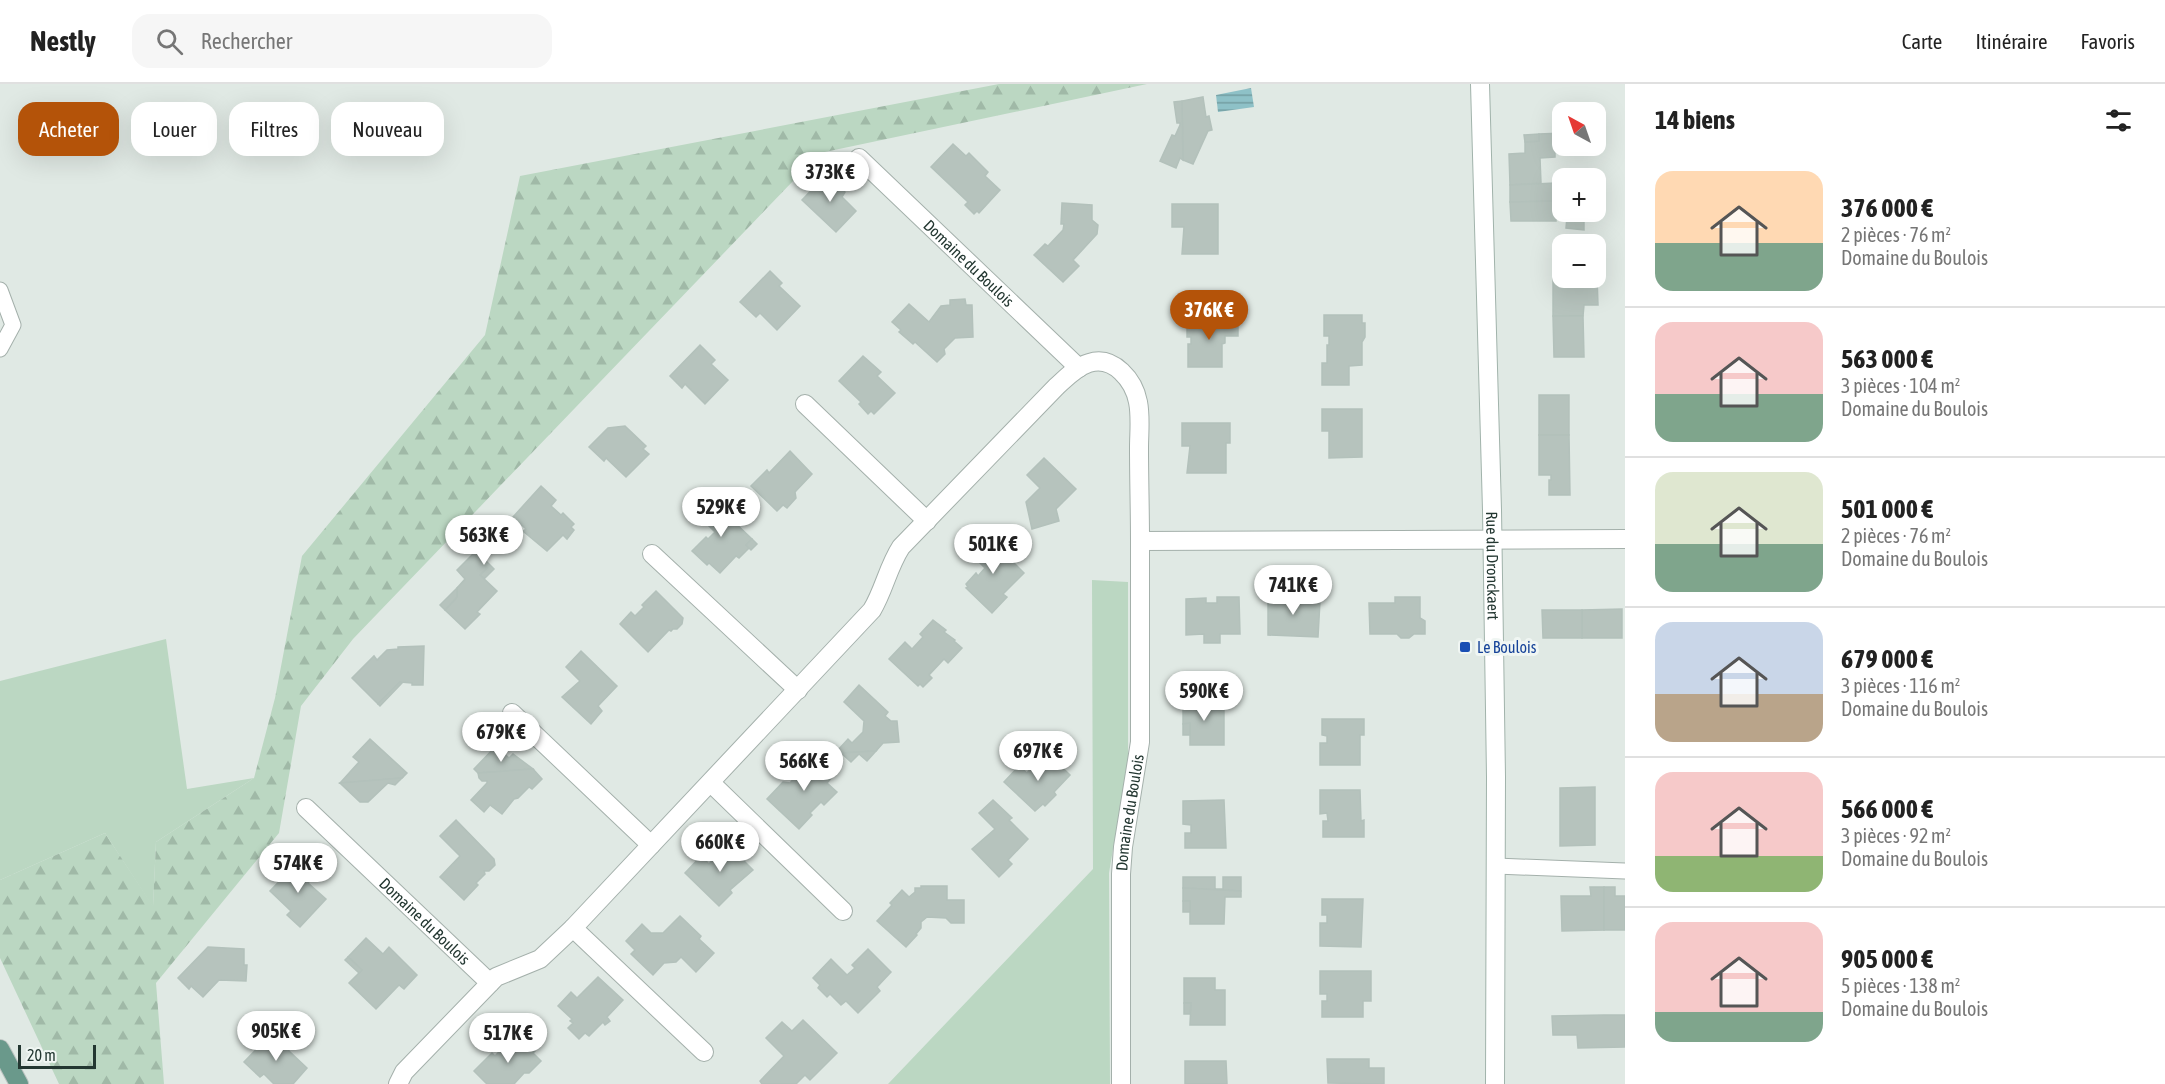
<!DOCTYPE html>
<html lang="fr">
<meta charset="utf-8">
<style>
:root{--surface:#fff;--page:#f6f6f6;--text:#222;--muted:#767676;--line:#e0e0e0;--accent:#b45309}
body{margin:0;font-family:"Asap Condensed",sans-serif;background:var(--page);color:var(--text);height:100vh;display:flex;flex-direction:column;font-size:22px;white-space:nowrap}
*{box-sizing:border-box;margin:0}
p{font-size:20px;color:var(--muted)}
.icon{flex:none;width:33px;height:33px;fill:none;stroke:currentColor;stroke-width:2;stroke-linecap:round;stroke-linejoin:round}
.map{position:relative;flex:1;overflow:hidden}
.drawer{display:flex;flex-direction:column;background:var(--surface);width:540px}
.drawer>*{flex:none}
.hud{position:absolute;left:18px;top:18px;width:570px;height:54px;display:flex;gap:12px}
.needle{width:39px;rotate:320deg}
.tools{position:absolute;left:1552px;top:18px;display:grid;gap:12px}
.tools a{display:grid;place-items:center;width:54px;height:54px;border-radius:12px;background:var(--surface);box-shadow:0 6px 24px #0002;font-size:30px}
.scale{position:absolute;left:18px;bottom:15px;width:78px;box-sizing:border-box;padding-left:6px;border:3px solid #233731;border-top:0;font-size:16px;line-height:21px;white-space:nowrap;color:#233731;-webkit-text-stroke:4px #f0f6f3;paint-order:stroke}
.price{position:absolute;translate:-50% -51px;padding:0 14px;border-radius:21px;background:#fff;color:#222;font-size:20px;line-height:39px;filter:drop-shadow(0 2px 3px #0008)}
.price::after{content:'';position:absolute;left:50%;top:36px;width:18px;height:14px;margin-left:-9px;background:inherit;clip-path:polygon(0 0,100% 0,50% 100%)}
.price.selected{background:var(--accent);color:#fff}
ul{padding:0;list-style:none}
li{display:flex;align-items:center;gap:18px;height:150px;padding:0 30px}
li+li{border-top:2px solid var(--line)}
li span{display:grid;place-items:center;flex:none;width:168px;height:120px;border-radius:18px;color:#555}
li>.icon{margin-inline-start:auto}
span .icon{width:72px;height:72px;fill:#fffc;stroke-width:1}
li b{font-size:26px}
h2{display:flex;justify-content:space-between;align-items:center;height:72px;padding:0 30px;font-size:26px}
.tag{padding:0 21px;border-radius:18px;background:var(--surface);box-shadow:0 6px 24px #0002;font-size:21px;line-height:54px}
.tag.selected{background:var(--accent);color:#fff}
header{display:flex;align-items:center;gap:36px;box-sizing:border-box;height:84px;padding:0 30px;background:var(--surface);border-bottom:2px solid var(--line)}
header strong{font-size:28px}
nav{display:flex;gap:33px;margin-inline-start:auto;font-size:21px}
.search{width:420px;height:54px;background:var(--page);display:flex;align-items:center;gap:15px;box-sizing:border-box;padding:0 21px;border-radius:18px;color:var(--muted);font-size:22px}
main{display:flex;flex:1;min-height:0}
.map>svg:first-child{display:block}
.grass{fill:#bbd7c2}
.forest{fill:url(#forest-firs)}
.water{fill:url(#water-rules)}
.building{fill:#b6c3bd;stroke:#b3c1bb;stroke-width:1.5}
.lines{fill:none;stroke-linecap:round;stroke-linejoin:round}
.service-casing{stroke:#a4b0ab;stroke-width:17}
.minor-casing{stroke:#a4b0ab;stroke-width:20}
.secondary-casing{stroke:#a1b3ab;stroke-width:20}
.primary-casing{stroke:#bdc3c1;stroke-width:20}
.service{stroke:#fff;stroke-width:15}
.minor{stroke:#fff;stroke-width:18}
.secondary{stroke:#fff;stroke-width:18}
.primary{stroke:#6a998b;stroke-width:18}
.transit-dot{fill:#1a4fb4;stroke:#f0f6f3;stroke-width:2}
.labels{text-anchor:middle;dominant-baseline:central;stroke-width:6;stroke-linejoin:round;paint-order:stroke}
.street-label{font-size:16px;fill:#233731;stroke:#f0f6f3}
.transit-label{font-size:16px;fill:#164399;stroke:#f0f6f3;text-anchor:start}
</style>
<header>
<strong>Nestly</strong>
<div class="search"><svg class="icon" aria-label="search" viewBox="0 0 24 24"><circle cx="10" cy="10" r="6"/><path d="M15 15l6 6"/></svg>Rechercher</div>
<nav><a>Carte</a><a>Itinéraire</a><a>Favoris</a></nav>
</header>
<main>
<div class="map">
<svg width="1625" height="1000" viewBox="0 0 1625 1000">
<defs>
<pattern id="forest-firs" width="22" height="20" patternUnits="userSpaceOnUse" patternTransform="scale(1.5)"><rect width="22" height="20" fill="#bbd7c2"/><path d="M5 1l3.5 6h-7zM16 11l3.5 6h-7z" fill="#a0b9a7"/></pattern>
<pattern id="water-rules" width="6" height="5" patternUnits="userSpaceOnUse" patternTransform="scale(1.5)"><rect width="6" height="5" fill="#8ec1c7"/><path d="M0 2.5h6" fill="none" stroke="#749ea2"/></pattern>
</defs>
<rect width="100%" height="100%" fill="#e0e9e4"/>
<g class="grass">
<path d="M1092 496 1128 498V675L1109 789 1110 1000H888L1093 785Z"/>
<path d="M166 555 187 705 254 694 156 758 153 823 105 749 0 796V597Z"/>
</g>
<path class="forest" d="M999 0H1147L820 69 353 555 301 622 279 749 156 899 164 1000H59L0 874V796L105 749 153 822 156 758 254 694 275 614 302 472 485 251 520 92Z"/>
<path class="water" d="M1251 4 1254 23 1218 28 1216 11Z"/>
<g class="building">
<path d="M1203 13 1206 33 1209 32 1212 46 1208 47 1193 80 1183 76 1182 17Z"/>
<path d="M1182 17 1183 76 1180 74 1176 84 1160 77 1172 51 1175 52 1180 41V39H1177L1174 18Z"/>
<path d="M1563 49 1555 68V73L1540 74 1541 99 1510 101 1509 70 1525 69V58L1539 57V50Z"/>
<path d="M1539 50V57L1525 58 1524 51Z"/>
<path d="M953 60 966 72 969 69 988 88 985 92 1000 106 979 129 977 127 974 130 965 121 968 118 931 83Z"/>
<path d="M827 90 845 108 842 113 856 127 836 148 802 116Z"/>
<path d="M1555 99 1556 117 1510 118V101Z"/>
<path d="M1556 117V137H1511L1510 118Z"/>
<path d="M1062 119 1092 121V136L1098 141 1097 150 1073 176 1079 182 1063 198 1034 171 1045 160 1048 162 1063 146 1064 140H1061Z"/>
<path d="M1172 120H1218V170H1182L1184 143H1172Z"/>
<path d="M1567 133 1584 135V146L1566 144Z"/>
<path d="M770 187 782 199 779 202 800 222 777 246 760 229 756 233 740 218Z"/>
<path d="M1597 192 1598 221H1584L1583 232H1553V194Z"/>
<path d="M965 215 966 221H972L973 253 955 254 944 265 945 270 937 278 915 258 913 260 899 248 901 246 892 238 909 220 929 238 941 222 950 221V216Z"/>
<path d="M1324 231H1362V239H1365V253L1362 258V281L1349 282V301H1322V279H1327V261H1329V252H1324Z"/>
<path d="M1553 232H1583L1584 273H1554Z"/>
<path d="M1238 235V252H1225V259L1222 260V283H1188V260H1191V253H1187V236Z"/>
<path d="M700 261 715 276 711 280 728 296 705 320 685 300 682 304 670 292Z"/>
<path d="M863 272 881 288 877 292 895 309 874 330 871 327 868 330 859 320 861 318 839 297Z"/>
<rect x="1539" y="311" width="30" height="40"/>
<path d="M1322 325H1362V373L1329 374V347H1322Z"/>
<path d="M1182 339H1230V359H1226V389H1187L1190 362H1182Z"/>
<path d="M625 342 646 362 643 365 649 370 626 393 606 374 604 377 589 363 608 344Z"/>
<path d="M1539 351H1569L1570 411H1549V396H1551V391H1539Z"/>
<path d="M790 367 812 390 795 408 796 414 787 424 783 421 777 427 751 402 767 386 769 389Z"/>
<path d="M1044 374 1076 405 1056 425 1059 437 1032 445 1026 418 1040 404 1027 391Z"/>
<path d="M541 402 556 416 551 422 561 431 563 429 574 440 571 443 574 446 567 455 563 451 547 467 523 447 526 445 513 433Z"/>
<path d="M714 414 733 433 731 435 752 455 746 461 749 464 739 474 736 472 720 489 709 479 707 481 692 467 706 453 708 455 715 448 698 431Z"/>
<path d="M986 454 996 463 998 460 1013 474 1011 476 1024 489 1003 510 1007 513 992 529 966 504 968 503 966 500 976 489 978 492 985 484 971 470Z"/>
<path d="M752 455 757 460 751 466 746 461Z"/>
<path d="M476 467 494 485 484 495 480 491 487 484 473 470Z"/>
<path d="M473 470 487 484 480 491 497 507 477 528 480 530 465 545 445 526 457 513V504L465 495 457 486Z"/>
<path d="M457 504V513L445 526 440 521Z"/>
<path d="M656 507 683 534 682 540 677 545H673L671 547 669 546 648 568 620 540 631 528 635 532 644 523 642 521Z"/>
<path d="M1268 510H1289V513H1303V518L1320 517 1318 553 1268 551Z"/>
<path d="M1217 513H1239L1240 550H1220V559H1204V550L1186 551V515L1206 514V519H1217Z"/>
<path d="M1395 513H1420V534L1425 537V550H1414L1409 554H1401L1397 550H1370L1369 519H1395Z"/>
<path d="M1622 525V554H1582V526Z"/>
<path d="M1542 526H1582V554H1543Z"/>
<path d="M933 536 946 546 944 548 955 556 954 557 962 564 948 579 944 575 929 591 932 594 923 603 920 600 918 602 889 575 905 558 912 565 923 553 920 550Z"/>
<path d="M424 562 423 601H412V599L400 598 378 620 352 594 374 572 377 576 387 566 398 565V563Z"/>
<path d="M581 567 617 602 598 622 602 627 591 640 562 613 580 597 566 583Z"/>
<path d="M400 598 402 599 380 622 378 620Z"/>
<path d="M859 601 888 628 885 632 891 637H897L899 658 883 659 876 667 841 669 838 666 848 655 852 659 863 648 864 637 844 618Z"/>
<path d="M1183 614H1213L1214 626H1224V661H1190V639L1183 640Z"/>
<path d="M1322 635H1364V651H1360V681H1320V659H1327V652L1322 651Z"/>
<path d="M1190 639V651H1183V640Z"/>
<path d="M370 655 407 689 402 694 340 699 359 678 353 673Z"/>
<path d="M496 662 509 674 513 670 533 685 478 689 474 685Z"/>
<path d="M876 667 867 677 859 670 851 678 841 669Z"/>
<path d="M1045 667 1070 691 1054 708 1056 711 1045 722 1043 720 1035 727 1004 698 1019 682 1027 689Z"/>
<path d="M811 671 833 692 827 699 837 708 824 721 821 718 810 729 812 731 799 745 767 715 783 698 790 699 797 691 795 687Z"/>
<path d="M533 685 542 695 532 705 529 703 518 714 514 715 502 730 490 721 484 728 471 716 487 699V697H482L479 694 478 689Z"/>
<path d="M402 694 395 701 388 699 368 718H360L340 699Z"/>
<path d="M1595 703V761L1560 762V704Z"/>
<path d="M1320 706H1360L1361 737 1364 736V753H1323V737H1328L1327 729 1320 730Z"/>
<path d="M993 716 1012 734 1009 736 1028 755 1008 776 1012 780 999 793 972 765 995 745 979 729Z"/>
<path d="M1224 716 1226 764H1185V749H1191V741L1183 740V717Z"/>
<path d="M456 736 494 775 495 781 489 787H484L485 790 476 799 478 801 464 816 440 793 460 772 440 752Z"/>
<path d="M727 756 744 772 742 775 753 786 730 806 732 809 719 822 685 789 701 772 709 780 717 771 714 769Z"/>
<path d="M298 778 314 792 308 799 326 815 300 843 287 831 291 827 270 807Z"/>
<path d="M1183 793H1215V805H1223V793H1241V807L1183 804Z"/>
<path d="M921 802H947V816H964V839H951L946 834 927 833 921 838V844L916 850 917 851 906 863 877 837 892 821 890 819 902 806 909 813 915 808V804H921Z"/>
<path d="M1590 803H1604V846L1562 847 1561 812H1591Z"/>
<path d="M1604 803H1615V812H1625V846H1604Z"/>
<path d="M1183 804 1241 807V813H1225L1224 840H1190V817H1183Z"/>
<path d="M1322 815H1363L1361 863 1320 862V839H1327V831H1322Z"/>
<rect x="1183" y="817" width="7" height="11"/>
<path d="M680 832 701 852 699 855 714 869 696 888 681 873 676 878 664 879 653 891 631 870 635 866 626 857 642 840 651 849H663Z"/>
<path d="M366 854 383 870 389 863 417 891 404 905 399 901 376 925 349 899 362 886 348 873Z"/>
<path d="M208 863 244 865V881H247L246 897 219 896 203 913 191 902 189 905 178 894Z"/>
<path d="M868 865 891 888 877 903 880 907 858 929 846 917 841 921 830 910 827 913 818 904 820 901 813 894 831 875 847 891 855 884 852 881Z"/>
<path d="M348 873 362 886 359 889 345 876Z"/>
<path d="M1320 887H1371V917H1363V933H1322V917H1327V910H1320Z"/>
<path d="M598 893 623 916 607 933 610 937 605 941 603 938 589 952 585 949 579 955 568 944 573 939 570 937 572 935 558 922 571 908 577 914Z"/>
<path d="M1184 894H1215V906H1225V941H1190L1191 919H1184Z"/>
<path d="M1184 919H1191L1190 930H1184Z"/>
<path d="M1604 931H1625V963L1578 964 1577 951H1553L1552 932Z"/>
<path d="M803 936 837 969 810 996 805 991 796 1000H762L760 997 784 972 766 954 782 938 792 947Z"/>
<path d="M271 950 277 956 279 954 288 962 289 967 307 984 293 1000H274L264 990 260 993 244 978Z"/>
<path d="M515 951 530 965 531 964 535 967 533 969 541 977 529 989H524L514 1000H487L474 987 492 969 495 972Z"/>
<path d="M1327 975H1369V984H1384V1000L1328 999Z"/>
<path d="M1185 977H1226L1227 1000H1185Z"/>
</g>
<g class="lines">
<defs>
<g id="service">
<path d="M0 206 13 241 0 265"/>
<path d="M1496 782 1625 787"/>
</g>
<g id="minor">
<path id="s1" d="M859 74 1079 284"/>
<path d="M805 320 927 437"/>
<path d="M652 470 798 606"/>
<path d="M512 629 651 761"/>
<path d="M711 699 843 827"/>
<path id="s2" d="M306 724 490 899"/>
<path d="M573 844 704 968"/>
<path d="M398 1000 404 988 496 893 540 875 573 844 872 526C884 506 888 483 901 463L1056 303C1066 294 1076 283 1089 279 1114 271 1134 297 1138 318 1141 333 1139 349 1139 364 1139 395 1140 426 1140 457L1625 455"/>
<path id="s3" d="M1121 1000V790L1123 763 1140 658V457"/>
</g>
<g id="secondary">
<path id="s4" d="M1480 0 1492 426 1496 693 1495 1000"/>
</g>
<path id="primary" d="M0 965 19 1000"/>
</defs>
<use href="#service" class="service-casing"/>
<use href="#minor" class="minor-casing"/>
<use href="#secondary" class="secondary-casing"/>
<use href="#primary" class="primary-casing"/>
<use href="#service" class="service"/>
<use href="#minor" class="minor"/>
<use href="#secondary" class="secondary"/>
<use href="#primary" class="primary"/>
</g>
<rect class="transit-dot" x="1459" y="557" width="12" height="12" rx="3"/>
<g class="labels">
<g class="street-label">
<text stroke="none"><textPath href="#s1" startOffset="152">Domaine du Boulois</textPath></text>
<text stroke="none"><textPath href="#s4" startOffset="482">Rue du Dronckaert</textPath></text>
<text stroke="none"><textPath href="#s3" startOffset="272">Domaine du Boulois</textPath></text>
<text stroke="none"><textPath href="#s2" startOffset="164">Domaine du Boulois</textPath></text>
</g>
<g class="transit-label">
<text x="1477" y="563">Le Boulois</text>
</g>
</g>
</svg>
<div class="tools">
<a><svg class="needle" viewBox="-14 -14 28 28"><path d="M0-13l5 13h-10z" fill="#e53935"/><path d="M0 13l5-13h-10z" fill="#767676"/></svg></a>
<a>+</a>
<a>−</a>
</div>
<div class="scale">20 m</div>
<b class="price" style="left:830px;top:119px">373K €</b>
<b class="price selected" style="left:1209px;top:257px">376K €</b>
<b class="price" style="left:721px;top:454px">529K €</b>
<b class="price" style="left:484px;top:482px">563K €</b>
<b class="price" style="left:993px;top:491px">501K €</b>
<b class="price" style="left:1293px;top:532px">741K €</b>
<b class="price" style="left:1204px;top:638px">590K €</b>
<b class="price" style="left:501px;top:679px">679K €</b>
<b class="price" style="left:1038px;top:698px">697K €</b>
<b class="price" style="left:804px;top:708px">566K €</b>
<b class="price" style="left:720px;top:789px">660K €</b>
<b class="price" style="left:298px;top:810px">574K €</b>
<b class="price" style="left:276px;top:978px">905K €</b>
<b class="price" style="left:508px;top:980px">517K €</b>
<div class="hud">
<a class="tag selected">Acheter</a>
<a class="tag">Louer</a>
<a class="tag">Filtres</a>
<a class="tag">Nouveau</a>
</div>
</div>
<section class="drawer">
<h2>14 biens<svg class="icon" aria-label="filters" viewBox="0 0 24 24"><path d="M4 7h16M4 17h16"/><circle cx="9" cy="7" r="2"/><circle cx="15" cy="17" r="2"/></svg></h2>
<ul>
<li><span style="background:linear-gradient(#ffd9b3 60%,#7fa58c 0)"><svg class="icon" aria-label="home" viewBox="0 0 24 24"><path d="M3 11l9-7 9 7M6 9v11h12V9"/></svg></span><div><b>376 000 €</b><p>2 pièces · 76 m²</p><p>Domaine du Boulois</p></div></li>
<li><span style="background:linear-gradient(#f6c9c9 60%,#7fa58c 0)"><svg class="icon" aria-label="home" viewBox="0 0 24 24"><path d="M3 11l9-7 9 7M6 9v11h12V9"/></svg></span><div><b>563 000 €</b><p>3 pièces · 104 m²</p><p>Domaine du Boulois</p></div></li>
<li><span style="background:linear-gradient(#dfe7d0 60%,#7fa58c 0)"><svg class="icon" aria-label="home" viewBox="0 0 24 24"><path d="M3 11l9-7 9 7M6 9v11h12V9"/></svg></span><div><b>501 000 €</b><p>2 pièces · 76 m²</p><p>Domaine du Boulois</p></div></li>
<li><span style="background:linear-gradient(#c9d6e8 60%,#b9a48a 0)"><svg class="icon" aria-label="home" viewBox="0 0 24 24"><path d="M3 11l9-7 9 7M6 9v11h12V9"/></svg></span><div><b>679 000 €</b><p>3 pièces · 116 m²</p><p>Domaine du Boulois</p></div></li>
<li><span style="background:linear-gradient(#f6c9c9 70%,#8fb573 0)"><svg class="icon" aria-label="home" viewBox="0 0 24 24"><path d="M3 11l9-7 9 7M6 9v11h12V9"/></svg></span><div><b>566 000 €</b><p>3 pièces · 92 m²</p><p>Domaine du Boulois</p></div></li>
<li><span style="background:linear-gradient(#f6c9c9 75%,#7fa58c 0)"><svg class="icon" aria-label="home" viewBox="0 0 24 24"><path d="M3 11l9-7 9 7M6 9v11h12V9"/></svg></span><div><b>905 000 €</b><p>5 pièces · 138 m²</p><p>Domaine du Boulois</p></div></li>
</ul>
</section>
</main>
